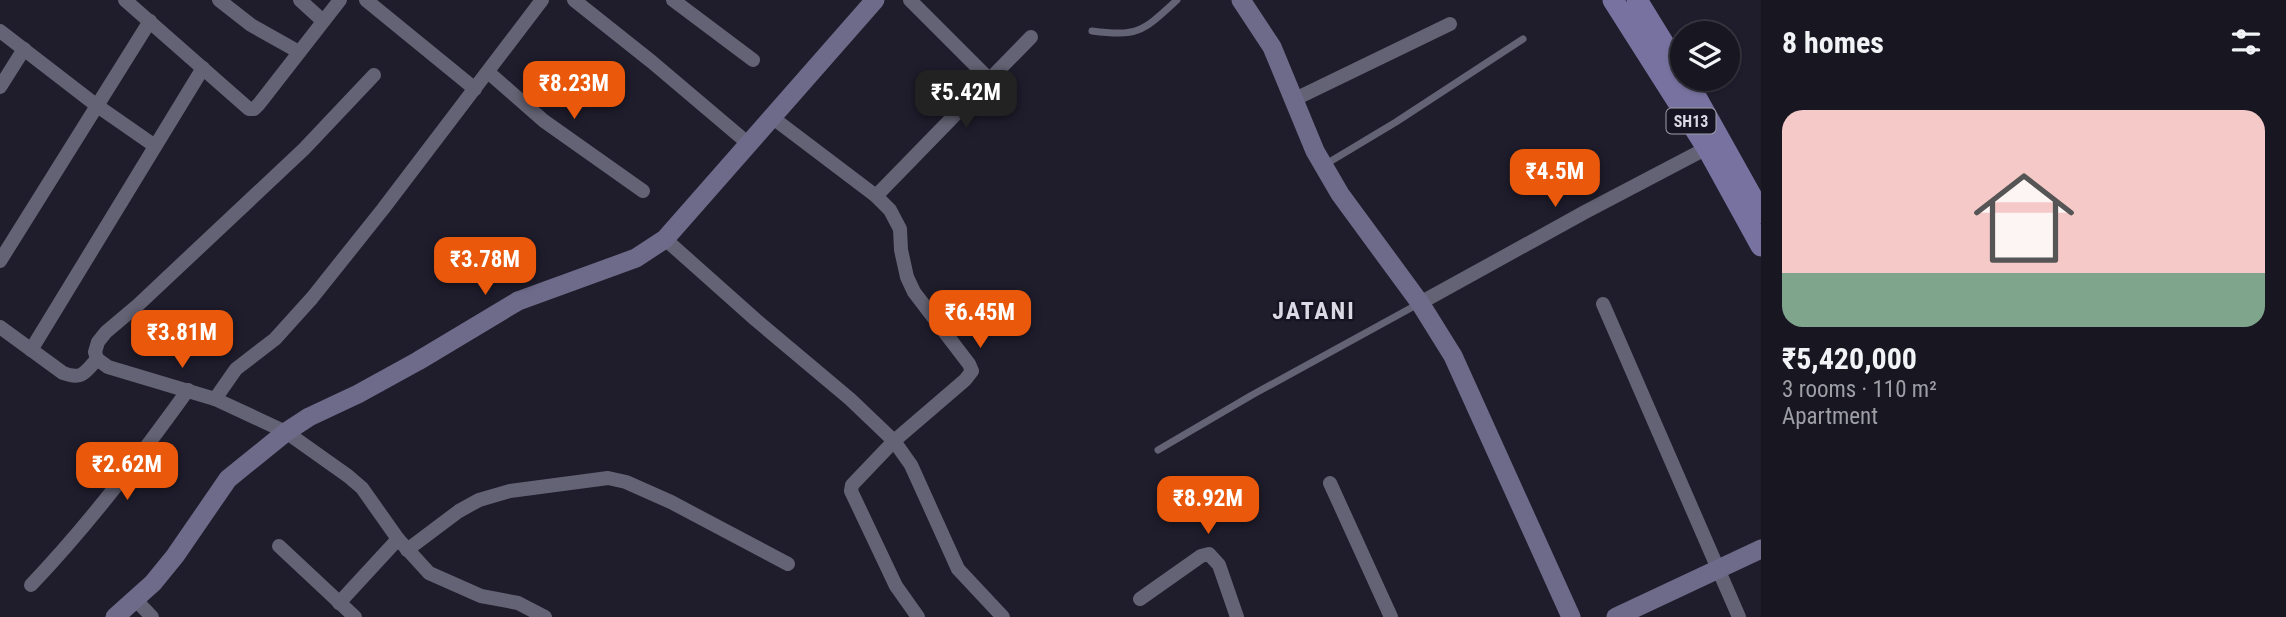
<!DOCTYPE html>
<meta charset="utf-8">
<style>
:root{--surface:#171621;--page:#201f2a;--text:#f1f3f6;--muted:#9e9fa5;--line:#36353f;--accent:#ea580c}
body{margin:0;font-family:"Roboto Condensed",sans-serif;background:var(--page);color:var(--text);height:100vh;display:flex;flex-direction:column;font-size:26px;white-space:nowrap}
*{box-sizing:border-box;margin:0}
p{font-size:23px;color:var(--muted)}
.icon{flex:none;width:38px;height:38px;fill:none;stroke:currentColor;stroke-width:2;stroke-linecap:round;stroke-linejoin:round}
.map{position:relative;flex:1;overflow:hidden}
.details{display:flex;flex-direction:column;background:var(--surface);width:525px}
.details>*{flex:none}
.buttons{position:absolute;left:1670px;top:21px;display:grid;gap:14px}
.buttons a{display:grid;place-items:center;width:70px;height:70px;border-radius:50%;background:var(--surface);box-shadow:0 2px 5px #0004,0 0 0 2px var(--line);font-size:35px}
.price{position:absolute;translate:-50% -60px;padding:0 16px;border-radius:14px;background:var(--accent);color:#fff;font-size:23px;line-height:46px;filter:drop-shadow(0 2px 4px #0008)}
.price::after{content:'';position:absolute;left:50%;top:42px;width:21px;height:16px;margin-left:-10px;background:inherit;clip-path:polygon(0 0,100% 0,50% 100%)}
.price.active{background:#222;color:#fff}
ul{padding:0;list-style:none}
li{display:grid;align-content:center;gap:14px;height:371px;padding:0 21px}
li+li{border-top:2px solid var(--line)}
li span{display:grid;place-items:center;height:217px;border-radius:21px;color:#555}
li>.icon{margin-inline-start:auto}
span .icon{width:126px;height:126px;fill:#fffc;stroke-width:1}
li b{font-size:30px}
h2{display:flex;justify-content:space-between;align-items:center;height:84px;padding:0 21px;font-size:30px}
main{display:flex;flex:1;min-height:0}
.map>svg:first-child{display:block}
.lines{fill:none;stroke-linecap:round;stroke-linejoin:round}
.lane{stroke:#646375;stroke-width:7}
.street{stroke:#646375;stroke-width:14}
.secondary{stroke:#6e6a8a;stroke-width:19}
.primary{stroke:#77729f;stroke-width:21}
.labels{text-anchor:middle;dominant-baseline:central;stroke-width:5;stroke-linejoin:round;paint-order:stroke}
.shield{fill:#161422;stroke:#9f9eaa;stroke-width:2}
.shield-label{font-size:16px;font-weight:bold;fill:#dad9e4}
.district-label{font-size:24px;font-weight:bold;letter-spacing:2px;fill:#dad9e4;stroke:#161422}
</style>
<main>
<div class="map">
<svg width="1761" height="617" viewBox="0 0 1761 617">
<rect width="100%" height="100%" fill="#1f1d2c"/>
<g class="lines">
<g class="lane">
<path d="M1092 31C1139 37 1143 31 1177 0"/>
<path d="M1326 164 1396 122 1523 39"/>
<path d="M1158 450 1252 395 1420 303"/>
</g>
<g class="street">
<path d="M125 0 249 109H254L259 104 340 0"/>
<path d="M219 0 251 25 299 52"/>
<path d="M300 0 323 21"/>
<path d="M366 0 475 89"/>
<path d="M574 0 652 62 750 145"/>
<path d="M673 0 753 60"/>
<path d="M910 0 990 80"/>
<path d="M0 31 96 105 155 146"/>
<path d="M488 72 544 121 643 191"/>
<path d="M374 75 304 149 138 305 106 332 98 342 95 352 97 359 108 367 215 399 286 432 348 476 362 488 398 539 429 573 481 596 518 603 545 617"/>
<path d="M0 87 24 49"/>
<path d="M1293 100 1450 24"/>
<path d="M773 118 876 196 890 210 900 229 901 250 907 277 914 292 969 364 972 371 965 380 894 441 852 485 851 491 896 586 918 617"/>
<path d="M876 196 1031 37"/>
<path d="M665 239 756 320 850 399 894 441 911 465 958 569 1003 617"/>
<path d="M0 261 150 21"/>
<path d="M1420 303 1585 212 1707 148"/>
<path d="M1603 304 1739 617"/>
<path d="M0 327 63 373C82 380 85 373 97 359"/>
<path d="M31 350 203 68"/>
<path d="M215 399 236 369 275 339 312 298 383 209 542 0"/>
<path d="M1330 483 1391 617"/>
<path d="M279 546 355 617"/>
<path d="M407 550 459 511 479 500 510 491 608 478 626 482 671 502 788 564"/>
<path d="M31 585C90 523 138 459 188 390"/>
<path d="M135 599 152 617"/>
<path d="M1140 599 1201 556 1209 554 1219 565 1237 617"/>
<path d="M339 603 398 539"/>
</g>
<g class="secondary">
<path d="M1241 0 1272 47 1315 151 1340 194 1420 303 1453 356 1571 617"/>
<path d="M115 617 153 583 175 556 228 479 286 432 309 417 358 394 418 361 518 301 636 258 665 239 875 0"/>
<path d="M1616 617 1761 549"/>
</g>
<g class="primary">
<path d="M1613 0 1707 148 1761 246"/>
<path d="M1637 0 1682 73"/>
<path d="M1686 79 1761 213"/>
</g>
</g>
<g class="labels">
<rect class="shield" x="1666.5" y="108.5" width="49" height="25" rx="5"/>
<g class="shield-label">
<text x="1691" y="121">SH13</text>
</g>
<g class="district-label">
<text x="1314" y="311">JATANI</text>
</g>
</g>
</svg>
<div class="buttons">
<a><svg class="icon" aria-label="layers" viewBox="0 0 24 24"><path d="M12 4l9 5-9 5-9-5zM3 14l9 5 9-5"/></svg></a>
</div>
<b class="price" style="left:574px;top:121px">₹8.23M</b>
<b class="price active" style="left:966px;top:130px">₹5.42M</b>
<b class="price" style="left:1555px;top:209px">₹4.5M</b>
<b class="price" style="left:485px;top:297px">₹3.78M</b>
<b class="price" style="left:980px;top:350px">₹6.45M</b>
<b class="price" style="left:182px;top:370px">₹3.81M</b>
<b class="price" style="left:127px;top:502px">₹2.62M</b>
<b class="price" style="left:1208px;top:536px">₹8.92M</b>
</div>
<section class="details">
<h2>8 homes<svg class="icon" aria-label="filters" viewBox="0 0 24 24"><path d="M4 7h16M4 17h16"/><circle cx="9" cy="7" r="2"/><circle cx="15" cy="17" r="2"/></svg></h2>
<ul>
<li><span style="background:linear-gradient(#f6c9c9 75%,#7fa58c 0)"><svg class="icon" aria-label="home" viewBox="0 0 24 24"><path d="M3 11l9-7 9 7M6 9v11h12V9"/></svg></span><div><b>₹5,420,000</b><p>3 rooms · 110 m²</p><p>Apartment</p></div></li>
</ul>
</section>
</main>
